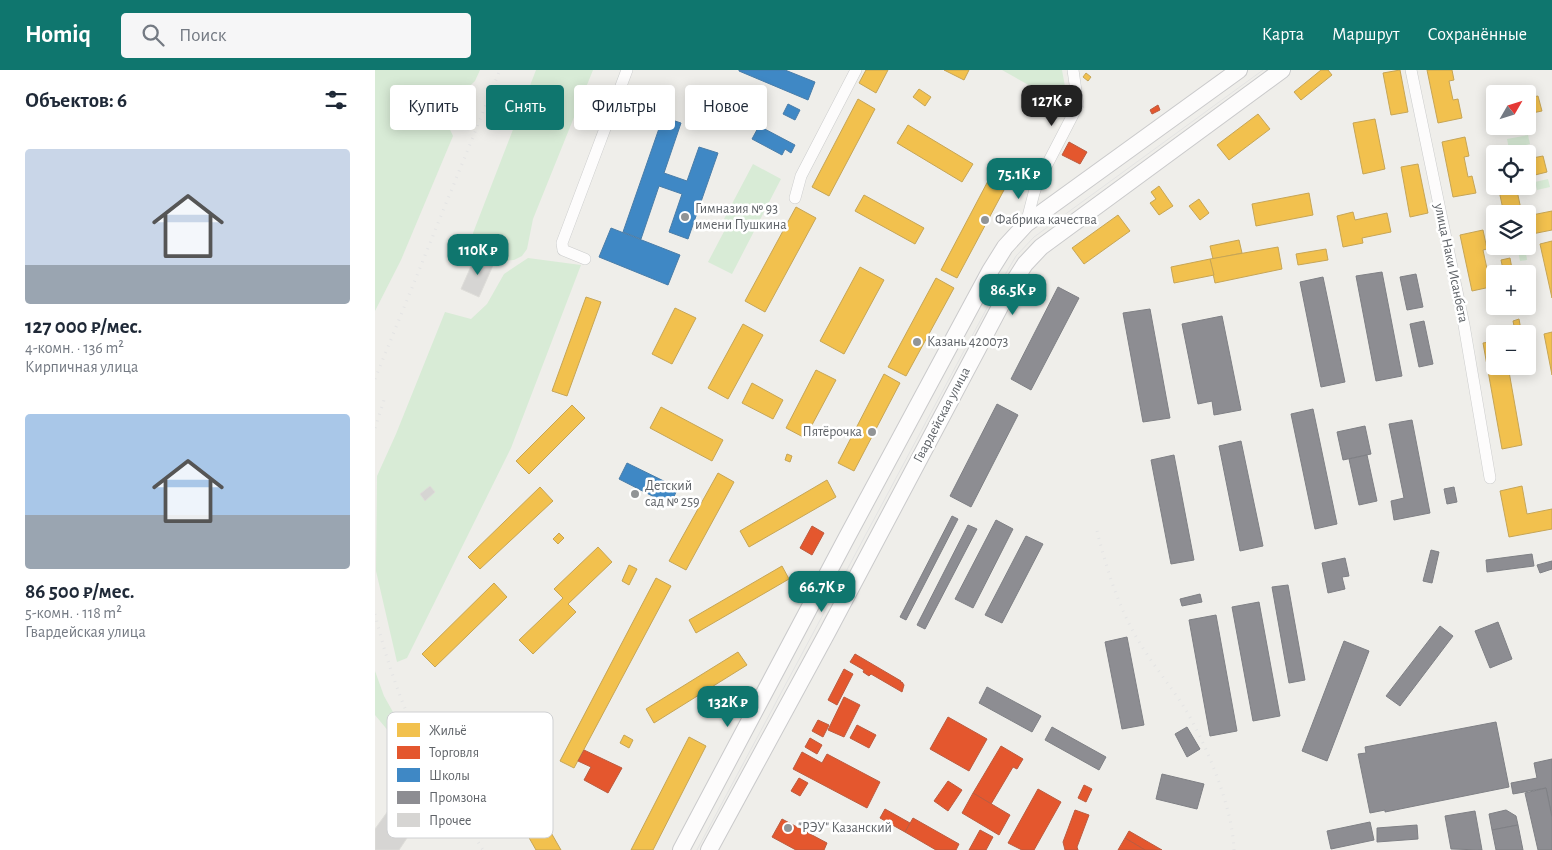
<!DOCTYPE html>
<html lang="ru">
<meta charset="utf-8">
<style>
:root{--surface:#fff;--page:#f6f6f7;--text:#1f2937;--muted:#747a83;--accent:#0f766e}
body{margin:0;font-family:"Alegreya Sans",sans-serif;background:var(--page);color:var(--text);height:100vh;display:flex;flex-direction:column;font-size:19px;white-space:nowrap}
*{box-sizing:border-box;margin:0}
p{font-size:16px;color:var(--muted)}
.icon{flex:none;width:28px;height:28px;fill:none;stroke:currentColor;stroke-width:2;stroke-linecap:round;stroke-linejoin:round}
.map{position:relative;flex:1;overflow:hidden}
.details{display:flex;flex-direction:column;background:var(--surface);width:375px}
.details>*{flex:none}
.hud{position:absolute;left:15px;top:15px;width:475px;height:45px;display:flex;gap:10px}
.needle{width:32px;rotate:51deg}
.controls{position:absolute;left:1111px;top:15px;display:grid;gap:10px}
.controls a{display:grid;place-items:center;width:50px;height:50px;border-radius:5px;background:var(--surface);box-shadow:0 2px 12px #0003;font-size:25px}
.price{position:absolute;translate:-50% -42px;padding:0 11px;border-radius:10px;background:var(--accent);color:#fff;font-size:16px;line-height:32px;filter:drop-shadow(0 1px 2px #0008)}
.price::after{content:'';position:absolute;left:50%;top:30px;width:15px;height:11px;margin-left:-8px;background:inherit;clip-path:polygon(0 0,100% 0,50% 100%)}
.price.on{background:#222;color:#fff}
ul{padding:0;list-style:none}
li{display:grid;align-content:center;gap:10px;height:265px;padding:0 25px}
li span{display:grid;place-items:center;height:155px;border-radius:5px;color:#555}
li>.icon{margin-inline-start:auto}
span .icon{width:90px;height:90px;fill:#fffc;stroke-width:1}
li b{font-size:21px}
h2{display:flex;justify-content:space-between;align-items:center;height:60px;padding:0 25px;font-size:21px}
.chip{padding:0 18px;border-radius:5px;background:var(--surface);box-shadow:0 2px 12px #0003;font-size:18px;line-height:45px}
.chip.on{background:var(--accent);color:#fff}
header{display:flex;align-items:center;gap:30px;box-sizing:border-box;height:70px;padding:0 25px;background:var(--accent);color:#fff}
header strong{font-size:24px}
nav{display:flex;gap:28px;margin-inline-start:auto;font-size:18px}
.search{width:350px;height:45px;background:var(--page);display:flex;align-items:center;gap:12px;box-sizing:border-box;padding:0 18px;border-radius:5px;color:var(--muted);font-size:19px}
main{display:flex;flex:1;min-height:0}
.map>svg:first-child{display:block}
.green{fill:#d8ebd6}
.homes{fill:#f2c14e;stroke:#c6a556}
.shops{fill:#e4572e;stroke:#bc5b3f}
.schools{fill:#3f88c5;stroke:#497da9}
.industry{fill:#8d8d92;stroke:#7f8085}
.building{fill:#d6d5d3;stroke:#deddd9}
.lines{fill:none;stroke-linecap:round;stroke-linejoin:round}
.street-casing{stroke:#cbcccc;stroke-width:12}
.secondary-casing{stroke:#cacacb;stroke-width:18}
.street{stroke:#fdfcfc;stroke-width:11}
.secondary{stroke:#fdfcfc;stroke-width:16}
.tram{stroke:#e4e4e4;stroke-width:1}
.rail{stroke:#e4e4e4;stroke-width:3;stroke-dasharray:1 6;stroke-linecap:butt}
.poi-dot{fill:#919496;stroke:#fff;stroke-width:2}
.labels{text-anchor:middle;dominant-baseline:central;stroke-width:5;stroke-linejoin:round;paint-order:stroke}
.poi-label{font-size:14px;fill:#5f6368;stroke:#fff;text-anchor:start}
.street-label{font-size:14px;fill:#5f6368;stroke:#fff}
.key{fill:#fff;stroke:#cfd0d2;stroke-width:1}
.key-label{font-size:14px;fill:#5f6368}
</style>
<header>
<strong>Homiq</strong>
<div class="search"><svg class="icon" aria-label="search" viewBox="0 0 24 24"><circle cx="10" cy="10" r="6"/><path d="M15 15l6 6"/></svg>Поиск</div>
<nav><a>Карта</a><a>Маршрут</a><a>Сохранённые</a></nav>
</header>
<main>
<section class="details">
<h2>Объектов: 6<svg class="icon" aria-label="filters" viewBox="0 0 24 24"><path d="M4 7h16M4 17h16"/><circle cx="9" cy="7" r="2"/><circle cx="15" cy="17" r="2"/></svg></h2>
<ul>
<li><span style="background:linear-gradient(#c9d6e8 75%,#9aa5b1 0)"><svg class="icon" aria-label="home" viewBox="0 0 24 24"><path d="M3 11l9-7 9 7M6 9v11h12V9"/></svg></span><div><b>127 000 ₽/мес.</b><p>4-комн. · 136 m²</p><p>Кирпичная улица</p></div></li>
<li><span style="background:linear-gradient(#a9c7e8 65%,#9aa5b1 0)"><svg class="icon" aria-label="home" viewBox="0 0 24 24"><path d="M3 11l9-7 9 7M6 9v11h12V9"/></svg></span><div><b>86 500 ₽/мес.</b><p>5-комн. · 118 m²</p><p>Гвардейская улица</p></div></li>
</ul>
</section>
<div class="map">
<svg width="1177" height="780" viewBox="0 0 1177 780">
<rect width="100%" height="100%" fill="#efeeea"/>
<g class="green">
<path d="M0 0H105L100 11 76 34 70 49 78 66 26 190 0 241Z"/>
<path d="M161 0H218L158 149 152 179 147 186 139 190 129 191 103 177 99 171 98 163Z"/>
<path d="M627 0H687L691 22 659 18Z"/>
<path d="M1153 65 1155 74 1134 79 1132 69Z"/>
<path d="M378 94 406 109 357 204 333 192 354 152 349 149Z"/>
<path d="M1173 109 1175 117 1162 120 1160 112Z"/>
<path d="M1142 176H1150L1152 190 1145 191Z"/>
<path d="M153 188 206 195 136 378 32 588 22 592 1 501 2 406 21 364 70 242 96 249 112 234 129 204Z"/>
<path d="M0 601 9 626 60 717 0 645Z"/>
</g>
<g class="homes">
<path d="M491 0H513L501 23 484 13Z"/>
<path d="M569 0H594L589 10Z"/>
<path d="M946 0H953L957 5 926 30 919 22Z"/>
<path d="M1025 0 1033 42 1016 45 1008 3Z"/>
<path d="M1052 0H1077L1079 10 1074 11 1078 30 1083 29 1087 48 1063 53Z"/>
<path d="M711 3 716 7 713 11 708 7Z"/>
<path d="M544 19 556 27 550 36 538 27Z"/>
<path d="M1163 26 1167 41 1152 44V28Z"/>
<path d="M483 29 500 39 454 126 437 117Z"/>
<path d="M1120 35V51L1118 52 1115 36Z"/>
<path d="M883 44 895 59 854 90 842 75Z"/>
<path d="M1000 49 1010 99 988 104 978 53Z"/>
<path d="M533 55 598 94 587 112 522 73Z"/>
<path d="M1090 67 1094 86 1089 87 1093 107 1097 106 1101 123 1078 127 1067 72Z"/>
<path d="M1168 86 1172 102 1152 107V89Z"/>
<path d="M1043 94 1053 143 1035 147 1026 97Z"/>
<path d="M613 111 629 120 582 208 566 200Z"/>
<path d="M784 116 798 136 784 145 775 133 781 129 776 122Z"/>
<path d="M1123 116H1141L1147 144H1129Z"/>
<path d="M934 123 938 145 881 156 877 134Z"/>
<path d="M489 125 549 158 540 174 480 141Z"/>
<path d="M824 129 834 143 825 150 814 136Z"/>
<path d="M421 137 441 148 390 242 370 231Z"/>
<path d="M1177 141V160L1152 165V146Z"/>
<path d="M978 142 980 150 1012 143 1016 162 987 168 988 173 968 177 962 146Z"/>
<path d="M1120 144V166L1116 145Z"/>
<path d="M743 145 755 161 709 194 697 178Z"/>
<path d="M1108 160 1112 179 1108 180 1112 199 1117 198 1120 216 1097 221 1085 165Z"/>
<path d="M864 170 867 183 838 189 835 176Z"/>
<path d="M1177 171V228L1165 174Z"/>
<path d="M903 177 907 199 840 213 835 189Z"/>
<path d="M951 179 953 190 923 195 921 184Z"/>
<path d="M1135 188 1138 204H1129L1126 190Z"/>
<path d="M835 189 839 205 799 213 796 197Z"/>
<path d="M485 197 509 210 469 284 445 271Z"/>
<path d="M561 208 579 218 531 306 513 297Z"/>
<path d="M211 227 226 232 192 326 177 321Z"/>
<path d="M300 238 321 248 297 294 277 284Z"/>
<path d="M1144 249 1146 260 1140 261 1138 251Z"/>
<path d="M368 254 388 265 353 329 333 318Z"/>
<path d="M1177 262V305L1169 264Z"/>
<path d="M1120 271V296H1133L1147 375 1127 379 1108 273Z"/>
<path d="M441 300 461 310 430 368 411 358Z"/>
<path d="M509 304 525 313 479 401 463 393Z"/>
<path d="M377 313 408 330 398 349 367 333Z"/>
<path d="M197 335 210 348 154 404 141 391Z"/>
<path d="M286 337 348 370 337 391 275 358Z"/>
<path d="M412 384 417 386 415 392 410 390Z"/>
<path d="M343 403 359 412 311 500 294 491Z"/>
<path d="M452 410 461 427 374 477 365 461Z"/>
<path d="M1147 416 1152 444 1177 439V459L1134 467 1125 421Z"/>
<path d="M165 417 178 431 105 499 93 487Z"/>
<path d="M184 463 189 468 183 474 178 469Z"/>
<path d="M223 477 237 492 193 534 201 542 158 584 144 570 188 528 179 519Z"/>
<path d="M254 495 262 499 254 515 247 511Z"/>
<path d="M407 496 414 509 321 563 314 550Z"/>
<path d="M281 508 296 516 199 698 185 691Z"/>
<path d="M119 513 132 527 60 597 47 584Z"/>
<path d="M363 582 372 595 279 653 271 639Z"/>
<path d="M249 665 258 670 254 678 245 673Z"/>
<path d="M314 667 331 676 278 780H256Z"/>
<path d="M159 733 186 780H161L140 743Z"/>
</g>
<g class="shops">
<path d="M783 35 785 40 777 44 775 40Z"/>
<path d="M694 72 712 82 705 94 687 85Z"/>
<path d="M437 456 449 463 437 485 425 478Z"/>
<path d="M480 584 526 611 525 612H527L529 615 527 622 496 604 494 606 488 602 489 600 475 592Z"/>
<path d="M469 599 478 604 462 635 453 630Z"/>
<path d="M469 627 485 635 469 667 453 660Z"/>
<path d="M573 647 612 669 594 701 555 679Z"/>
<path d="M443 650 454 655 448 667 437 661Z"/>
<path d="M482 655 501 665 494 678 475 668Z"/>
<path d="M435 668 447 675 442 684 430 677Z"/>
<path d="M626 676 648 689 642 699 638 697 616 734 598 723Z"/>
<path d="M209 680 247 698 233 723 209 710 216 697 203 691Z"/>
<path d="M427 682 447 693 452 684 505 712 492 738 418 699Z"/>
<path d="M424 708 433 713 425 726 416 721Z"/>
<path d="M573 711 587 720 573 741 559 731Z"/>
<path d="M709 715 717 719 711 732 703 728Z"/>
<path d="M663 719 686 732 659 780H647L633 773Z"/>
<path d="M598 723 635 745 624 765 587 743Z"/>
<path d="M510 739 535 753 530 762 505 748Z"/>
<path d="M700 740 714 745 702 777 703 780H690L688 772Z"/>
<path d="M538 748 584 774 581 780H561L530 762Z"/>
<path d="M407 749 452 773 449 780H421L397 767Z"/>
<path d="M605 760 618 767 611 780H594Z"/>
<path d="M754 761 787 780H770L750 768Z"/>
<path d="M750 768 770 780H743Z"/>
</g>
<g class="schools">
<path d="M364 0H410L440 12 433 30 364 1Z"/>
<path d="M413 34 425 40 420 50 408 44Z"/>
<path d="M288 47 306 53 289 103 312 111 324 77 343 83 313 169 294 162 307 124 284 116 266 169 248 162Z"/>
<path d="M384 56 420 75 416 83 410 79 407 85 377 69Z"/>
<path d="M236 158 305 185 293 215 224 187Z"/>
<path d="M252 393 303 418 295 435 244 409Z"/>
</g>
<g class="industry">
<path d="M1007 202 1027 306 1001 311 981 206Z"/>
<path d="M1041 204 1048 237 1032 240 1025 207Z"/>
<path d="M948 207 970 312 946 317 925 212Z"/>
<path d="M683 217 704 228 656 320 636 309Z"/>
<path d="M775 239 795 348 768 352 748 243Z"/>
<path d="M847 246 866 340 839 345 837 331 823 334 807 254Z"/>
<path d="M1049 251 1058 294 1044 297 1035 254Z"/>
<path d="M622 334 643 345 596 437 575 426Z"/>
<path d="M938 339 962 454 940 459 916 344Z"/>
<path d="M1037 350 1055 443 1019 450 1016 431 1029 428 1014 354Z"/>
<path d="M990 356 996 384 968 390 962 362Z"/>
<path d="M866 371 888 476 865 481 844 376Z"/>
<path d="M799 385 819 490 796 494 776 390Z"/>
<path d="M992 385 1002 431 984 435 974 389Z"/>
<path d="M1079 417 1082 432 1072 434 1069 419Z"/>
<path d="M577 446 583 449 531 550 525 547Z"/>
<path d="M621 450 638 459 598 538 580 529Z"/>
<path d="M593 455 602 459 550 559 542 555Z"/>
<path d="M651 466 668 474 627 553 610 545Z"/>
<path d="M1056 480 1064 482 1057 513 1048 511Z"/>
<path d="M1157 484 1159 496 1112 502 1111 490Z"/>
<path d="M970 488 974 506 967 507 970 519 953 523 947 493Z"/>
<path d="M1177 491V499L1165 503 1162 495Z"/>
<path d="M913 515 930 610 914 613 897 517Z"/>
<path d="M825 524 827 532 807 536 805 529Z"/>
<path d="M884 532 905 646 878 651 857 537Z"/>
<path d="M841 545 862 661 835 666 814 550Z"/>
<path d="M1123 552 1137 589 1115 598 1100 561Z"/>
<path d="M1065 556 1078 566 1025 636 1011 626Z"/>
<path d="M752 567 769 655 747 659 730 572Z"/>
<path d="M969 571 994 581 952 691 927 681Z"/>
<path d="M612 617 666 646 657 662 604 633Z"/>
<path d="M1121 652 1134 717 1010 742V740L995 743 983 684 991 683 990 677Z"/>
<path d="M677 657 731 687 724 700 670 670Z"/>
<path d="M812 657 825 679 812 687 800 664Z"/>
<path d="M1177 689V747L1171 718 1138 724 1136 713 1162 708 1159 693Z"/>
<path d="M787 704 829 714 822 739 781 729Z"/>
<path d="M1171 718 1177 747V780H1163L1150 723Z"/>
<path d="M1131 740 1141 746 1143 755 1117 760 1114 744Z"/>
<path d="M1100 741 1107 780 1076 779 1070 746Z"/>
<path d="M995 752 999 770 956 779 952 761Z"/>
<path d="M1042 755 1043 769 1002 772V758Z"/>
<path d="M1143 755 1148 780H1121L1117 760Z"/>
</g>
<g class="building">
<path d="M101 185 119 193 104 227 86 219Z"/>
<path d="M55 416 60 422 50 431 45 424Z"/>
<path d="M13 741 38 759 24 780H0V759Z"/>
</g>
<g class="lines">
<defs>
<g id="street">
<path d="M1036 0 1089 255 1115 408"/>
<path d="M420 128 426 106 481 0"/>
<path d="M651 154 659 123 662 114 703 35 698 0"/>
<path d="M210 189 188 180 187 173 252 0"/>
</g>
<g id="secondary">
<path d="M306 780 472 467 615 201 630 177 651 154 864 0"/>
<path d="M334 780 452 563 636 216 650 194 666 177 907 0"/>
</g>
</defs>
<use href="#street" class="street-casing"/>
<use href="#secondary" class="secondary-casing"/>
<use href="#street" class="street"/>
<use href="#secondary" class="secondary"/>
<path class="tram" d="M322 780 627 210 641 186 659 167 888 0"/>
<g class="rail">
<path d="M0 309 125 0"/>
<path d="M0 358 10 327"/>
<path d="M722 461C731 496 741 530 758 561 772 588 793 612 809 637 831 673 858 738 859 780"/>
<path d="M0 544C12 593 29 643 53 688 69 720 90 750 108 780"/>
</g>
</g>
<g class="poi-dot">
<circle cx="310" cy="147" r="5"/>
<circle cx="610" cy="150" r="5"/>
<circle cx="542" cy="272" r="5"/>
<circle cx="497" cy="362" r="5"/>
<circle cx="260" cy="424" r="5"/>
<circle cx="413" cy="758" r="5"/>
</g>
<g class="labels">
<g class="poi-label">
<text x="320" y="139">Гимназия № 93<tspan x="320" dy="16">имени Пушкина</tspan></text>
<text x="620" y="150">Фабрика качества</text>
<text x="552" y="272">Казань 420073</text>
<text x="487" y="362" text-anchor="end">Пятёрочка</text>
<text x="270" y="416">Детский<tspan x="270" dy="16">сад № 259</tspan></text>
<text x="423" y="758">"РЭУ" Казанский</text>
</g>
<g class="street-label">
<text transform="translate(1076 193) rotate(78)">улица Наки Исанбета</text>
<text transform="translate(567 345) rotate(-62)">Гвардейская улица</text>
</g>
</g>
<rect x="12" y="642" width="166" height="126" rx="8" class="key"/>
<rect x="22" y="653" width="23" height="14" fill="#f2c14e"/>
<rect x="22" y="676" width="23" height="13" fill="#e4572e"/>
<rect x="22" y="698" width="23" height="14" fill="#3f88c5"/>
<rect x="22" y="721" width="23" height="13" fill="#8d8d92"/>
<rect x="22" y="743" width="23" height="14" fill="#d6d5d3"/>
<g class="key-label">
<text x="54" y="665">Жильё</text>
<text x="54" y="687">Торговля</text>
<text x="54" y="710">Школы</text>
<text x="54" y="732">Промзона</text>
<text x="54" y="755">Прочее</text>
</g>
</svg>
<div class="controls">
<a><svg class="needle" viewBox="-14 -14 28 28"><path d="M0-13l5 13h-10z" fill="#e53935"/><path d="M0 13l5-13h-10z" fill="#747a83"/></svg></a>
<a><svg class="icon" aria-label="locate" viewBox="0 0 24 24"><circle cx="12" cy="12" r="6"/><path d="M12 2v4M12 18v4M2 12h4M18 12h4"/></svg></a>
<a><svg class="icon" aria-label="layers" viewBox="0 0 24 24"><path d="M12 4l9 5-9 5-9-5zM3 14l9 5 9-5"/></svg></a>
<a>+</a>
<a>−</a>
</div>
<b class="price on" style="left:677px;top:57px">127K ₽</b>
<b class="price" style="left:644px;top:130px">75.1K ₽</b>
<b class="price" style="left:103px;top:206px">110K ₽</b>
<b class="price" style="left:638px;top:246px">86.5K ₽</b>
<b class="price" style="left:447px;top:543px">66.7K ₽</b>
<b class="price" style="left:353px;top:658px">132K ₽</b>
<div class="hud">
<a class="chip">Купить</a>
<a class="chip on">Снять</a>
<a class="chip">Фильтры</a>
<a class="chip">Новое</a>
</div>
</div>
</main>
